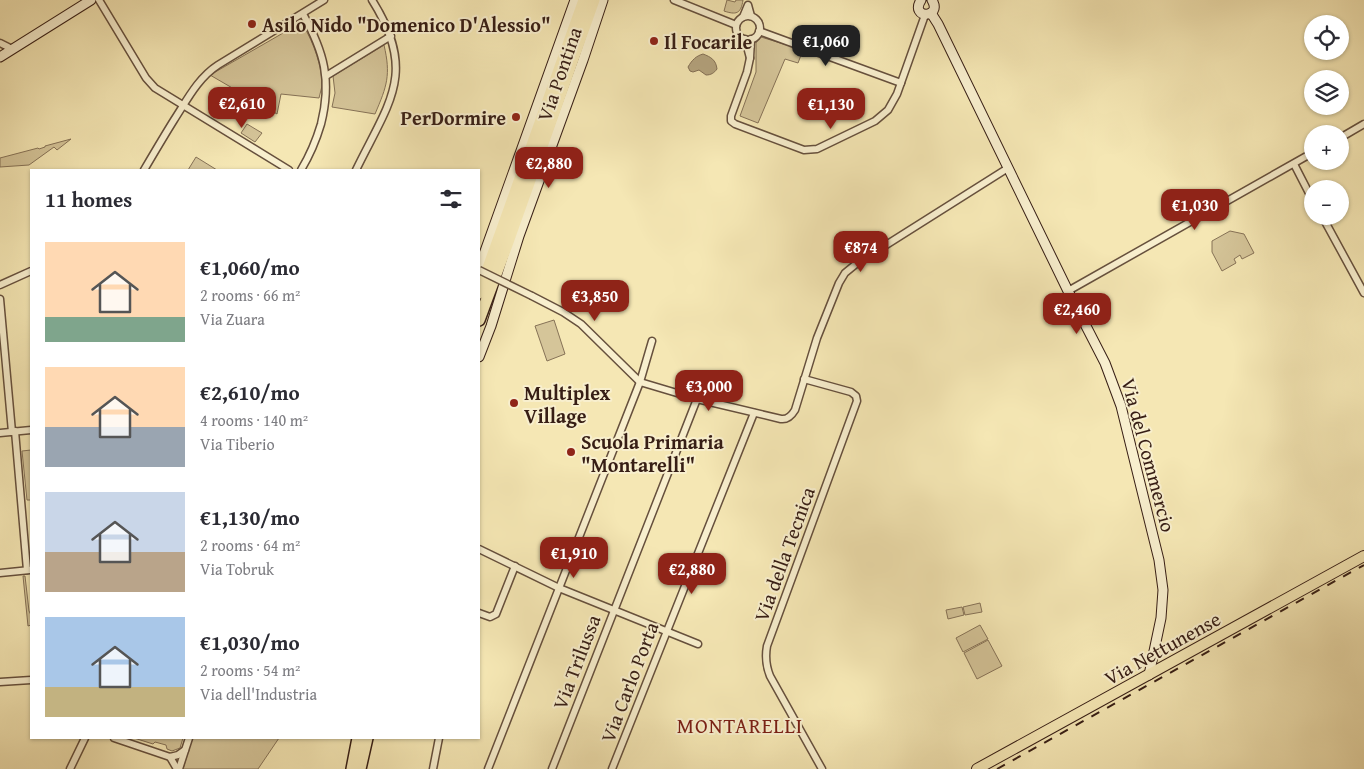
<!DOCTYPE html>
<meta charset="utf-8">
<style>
:root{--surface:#fff;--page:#f2f2f3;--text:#2b2b33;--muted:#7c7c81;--accent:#8f2418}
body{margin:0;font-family:"Gentium Book Plus",serif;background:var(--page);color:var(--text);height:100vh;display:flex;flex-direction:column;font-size:19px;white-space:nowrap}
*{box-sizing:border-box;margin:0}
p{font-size:16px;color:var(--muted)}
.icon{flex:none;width:28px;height:28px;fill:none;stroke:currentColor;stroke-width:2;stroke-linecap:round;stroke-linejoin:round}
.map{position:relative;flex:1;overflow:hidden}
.details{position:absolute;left:30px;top:169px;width:450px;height:570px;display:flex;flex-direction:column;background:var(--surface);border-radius:0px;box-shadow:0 1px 4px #0004}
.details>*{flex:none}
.buttons{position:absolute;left:1304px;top:15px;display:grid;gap:10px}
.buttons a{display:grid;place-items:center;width:45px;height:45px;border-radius:50%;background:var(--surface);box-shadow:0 1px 4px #0004;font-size:25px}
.price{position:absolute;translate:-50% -42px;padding:0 11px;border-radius:10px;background:var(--accent);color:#fff;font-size:16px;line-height:32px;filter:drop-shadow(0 1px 2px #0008)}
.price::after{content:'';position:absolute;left:50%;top:30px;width:15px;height:11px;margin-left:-8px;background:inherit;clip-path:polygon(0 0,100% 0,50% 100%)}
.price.current{background:#222;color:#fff}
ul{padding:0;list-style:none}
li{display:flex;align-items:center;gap:15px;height:125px;padding:0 15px}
li span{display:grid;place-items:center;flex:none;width:140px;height:100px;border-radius:0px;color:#555}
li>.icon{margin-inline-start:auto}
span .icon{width:60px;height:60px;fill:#fffc;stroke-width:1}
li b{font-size:21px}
h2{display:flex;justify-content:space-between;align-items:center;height:60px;padding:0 15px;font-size:21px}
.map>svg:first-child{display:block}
.green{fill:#d5c599;stroke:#867257}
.water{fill:#b4a37e;stroke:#826e54}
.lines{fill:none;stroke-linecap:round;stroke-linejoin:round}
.street-casing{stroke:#66503d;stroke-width:9}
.secondary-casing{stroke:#371e15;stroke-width:11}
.primary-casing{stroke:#371e15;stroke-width:12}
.highway-casing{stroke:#371e15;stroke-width:14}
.street{stroke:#f8efce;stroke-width:6}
.secondary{stroke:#f8efce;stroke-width:9}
.primary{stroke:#f5e7b4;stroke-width:10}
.highway{stroke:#f5e7b4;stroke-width:11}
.rail{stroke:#371e15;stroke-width:2;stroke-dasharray:9 9;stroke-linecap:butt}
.street-bridge-casing{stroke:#66503d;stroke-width:9;stroke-linecap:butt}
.street-bridge{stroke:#f8efce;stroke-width:6}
.poi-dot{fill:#8f2418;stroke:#f8efce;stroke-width:2}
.labels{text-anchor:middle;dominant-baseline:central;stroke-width:4;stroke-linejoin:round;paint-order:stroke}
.poi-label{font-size:20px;font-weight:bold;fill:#371e15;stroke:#f8efce;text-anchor:start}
.street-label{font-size:20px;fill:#371e15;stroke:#f8efce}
.neighbourhood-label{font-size:21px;letter-spacing:1px;fill:#7a1f14;stroke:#f8efce}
</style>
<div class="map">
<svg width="1364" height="769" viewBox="0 0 1364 769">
<rect width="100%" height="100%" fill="#f5e7b4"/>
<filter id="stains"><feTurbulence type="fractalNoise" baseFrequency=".004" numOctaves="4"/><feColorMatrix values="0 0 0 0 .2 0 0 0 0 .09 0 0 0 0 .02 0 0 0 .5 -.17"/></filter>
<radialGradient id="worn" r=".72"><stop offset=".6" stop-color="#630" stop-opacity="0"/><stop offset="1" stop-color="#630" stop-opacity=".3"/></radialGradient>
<g class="green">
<path d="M727 0 735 2 736 0H743C741 14 736 15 724 11Z"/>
<path d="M297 25 304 27C313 41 323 69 322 86 321 90 320 94 319 98L281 94 277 114 210 75Z"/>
<path d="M761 37 803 50 798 63 785 59 758 123 740 116 756 72V43L758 40Z"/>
<path d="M384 45C391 75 387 86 375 114L332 107 335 93 333 76Z"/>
<path d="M247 124 262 133 255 142 241 133Z"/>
<path d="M71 139 57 150 54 147 29 165 0 167V158L38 148 39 149 45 147V146Z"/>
<path d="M196 157 217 170H188Z"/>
<path d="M1230 231 1244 234 1254 253 1242 259 1240 255 1234 259 1236 263 1222 271 1212 252V241Z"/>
<path d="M554 320 565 354 547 361 535 326Z"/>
<path d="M31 450V500H27L22 451Z"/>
<path d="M23 576H25L29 611 31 615V625L28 626Z"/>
<path d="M980 603 982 612 965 615 963 607Z"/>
<path d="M962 607 964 615 948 619 946 610Z"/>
<path d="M980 625 988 639 963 652 956 638Z"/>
<path d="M988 640 1002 666 977 679 964 653Z"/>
<path d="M134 738H183L180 748 172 751 167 749 166 745 155 742 153 744Z"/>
<path d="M192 738H279L258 769H183Z"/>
</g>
<path class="water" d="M703 54C711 57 716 60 717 69 714 73 711 75 706 75L699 70 693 72 690 71 688 67C692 60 696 56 703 54Z"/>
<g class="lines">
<defs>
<g id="street">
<path d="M99 0 146 78 155 88 289 170"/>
<path d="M674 0 736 25"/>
<circle cx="748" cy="28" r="12"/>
<path d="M743 17 748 5 751 16"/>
<path d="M759 31 901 83"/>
<path d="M745 39 750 58 751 39"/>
<path d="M0 43 12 49"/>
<path d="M750 58 747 72 731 116V121L735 124 804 150 817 149 875 121 888 110 897 94 925 15"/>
<path d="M326 76 391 36"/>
<path d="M1340 138 1364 124"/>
<path d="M1294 164 1312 199"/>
<path d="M144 170C154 153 164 136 174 120 187 100 198 78 218 65L324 0"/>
<path d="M301 170C310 155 316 141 321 124 332 80 324 52 303 14"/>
<path d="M356 170C389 102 418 73 372 0"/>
<path d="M1322 216 1364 293"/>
<path d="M0 285 31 271"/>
<path d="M1068 291 1312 153"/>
<path d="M532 296 563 312 581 324 640 382 697 399 781 419C788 420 792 415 795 410L817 338 839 283 845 273 856 264 1008 168"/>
<path d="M0 299 12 432"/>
<path d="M804 379 851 392 856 396 857 401 767 646C765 657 766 666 770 676L822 769"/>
<path d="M15 431 27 570"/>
<path d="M0 433 31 430"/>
<path d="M479 549 559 588 698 644"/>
<path d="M0 573 30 570"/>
<path d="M479 613 490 617 496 614 515 566"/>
<path d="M0 682 31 680"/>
<path d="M114 738 170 757 178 755 185 750"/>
<path d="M170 757 177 769"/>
<path d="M70 769 85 738"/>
<path d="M179 769 189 738"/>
<path d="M433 769 439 738"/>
<path d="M488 769 640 382 652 341"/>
<path d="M552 769 697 399"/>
<path d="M612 769 754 413"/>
</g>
<g id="secondary">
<path d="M921 0C909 19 943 19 932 0"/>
<path d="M931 13 938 24 1068 291 1105 363 1121 406 1159 560 1163 590 1161 618 1149 675"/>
<path d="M0 57 91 0"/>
<path d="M479 268 575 0"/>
<path d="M479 357 491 326 519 236 583 60 603 0"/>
</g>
<path id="primary" d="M977 769 1364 556"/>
<g id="highway">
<path d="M479 293 584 0"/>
<path d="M479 320 508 242 594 0"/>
<path d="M352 769 358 738"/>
<path d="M360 769 367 738"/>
</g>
</defs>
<use href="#street" class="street-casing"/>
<use href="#secondary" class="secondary-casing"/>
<use href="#primary" class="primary-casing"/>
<use href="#highway" class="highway-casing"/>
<use href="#street" class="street"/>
<use href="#secondary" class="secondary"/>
<use href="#primary" class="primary"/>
<use href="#highway" class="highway"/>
<path class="rail" d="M997 769 1364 565"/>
<defs>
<path id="street-bridge" d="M479 270 532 296"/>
</defs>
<use href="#street-bridge" class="street-bridge-casing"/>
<use href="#street-bridge" class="street-bridge"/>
</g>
<g class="poi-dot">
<circle cx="252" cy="24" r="5"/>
<circle cx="654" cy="41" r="5"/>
<circle cx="516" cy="117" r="5"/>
<circle cx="514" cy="403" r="5"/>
<circle cx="571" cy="452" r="5"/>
</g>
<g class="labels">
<g class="poi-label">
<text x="262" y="24">Asilo Nido "Domenico D'Alessio"</text>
<text x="664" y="41">Il Focarile</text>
<text x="506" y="117" text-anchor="end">PerDormire</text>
<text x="524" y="392">Multiplex<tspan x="524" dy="23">Village</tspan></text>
<text x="581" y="441">Scuola Primaria<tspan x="581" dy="23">"Montarelli"</tspan></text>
</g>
<g class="street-label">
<text transform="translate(559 74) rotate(-71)">Via Pontina</text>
<text transform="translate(1149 455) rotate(75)">Via del Commercio</text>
<text transform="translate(784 554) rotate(-70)">Via della Tecnica</text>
<text transform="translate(1162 648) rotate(-29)">Via Nettunense</text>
<text transform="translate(576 662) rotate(-69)">Via Trilussa</text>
<text transform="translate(629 682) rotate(-69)">Via Carlo Porta</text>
</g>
<g class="neighbourhood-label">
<text x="740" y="725">MONTARELLI</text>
</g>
</g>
<rect width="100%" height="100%" filter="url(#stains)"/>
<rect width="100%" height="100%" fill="url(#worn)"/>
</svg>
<div class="buttons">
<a><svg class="icon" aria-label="locate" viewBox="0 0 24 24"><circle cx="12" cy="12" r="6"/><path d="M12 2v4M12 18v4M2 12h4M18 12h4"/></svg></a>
<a><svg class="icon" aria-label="layers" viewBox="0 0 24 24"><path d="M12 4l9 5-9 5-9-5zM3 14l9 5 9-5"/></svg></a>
<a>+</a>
<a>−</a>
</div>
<b class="price current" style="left:826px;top:67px">€1,060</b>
<b class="price" style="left:242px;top:129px">€2,610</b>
<b class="price" style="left:831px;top:130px">€1,130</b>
<b class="price" style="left:549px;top:189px">€2,880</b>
<b class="price" style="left:1195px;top:231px">€1,030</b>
<b class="price" style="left:861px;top:273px">€874</b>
<b class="price" style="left:595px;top:322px">€3,850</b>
<b class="price" style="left:1077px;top:335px">€2,460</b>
<b class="price" style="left:709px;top:412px">€3,000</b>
<b class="price" style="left:574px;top:579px">€1,910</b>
<b class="price" style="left:692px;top:595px">€2,880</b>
<section class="details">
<h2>11 homes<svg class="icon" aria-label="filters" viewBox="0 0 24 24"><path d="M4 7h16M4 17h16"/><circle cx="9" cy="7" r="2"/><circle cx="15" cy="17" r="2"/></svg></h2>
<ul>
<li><span style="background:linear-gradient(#ffd9b3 75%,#7fa58c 0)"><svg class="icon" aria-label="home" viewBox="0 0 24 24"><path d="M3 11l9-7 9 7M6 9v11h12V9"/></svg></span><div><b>€1,060/mo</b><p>2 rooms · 66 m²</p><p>Via Zuara</p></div></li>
<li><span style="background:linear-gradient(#ffd9b3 60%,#9aa5b1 0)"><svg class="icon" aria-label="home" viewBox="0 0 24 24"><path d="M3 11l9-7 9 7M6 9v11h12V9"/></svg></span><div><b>€2,610/mo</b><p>4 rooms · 140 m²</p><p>Via Tiberio</p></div></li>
<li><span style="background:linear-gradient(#c9d6e8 60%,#b9a48a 0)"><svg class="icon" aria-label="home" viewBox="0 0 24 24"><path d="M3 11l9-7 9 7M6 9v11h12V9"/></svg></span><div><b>€1,130/mo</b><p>2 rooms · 64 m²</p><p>Via Tobruk</p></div></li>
<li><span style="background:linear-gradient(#a9c7e8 70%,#c2b280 0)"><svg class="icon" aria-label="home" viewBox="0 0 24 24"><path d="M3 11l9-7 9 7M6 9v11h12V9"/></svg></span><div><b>€1,030/mo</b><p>2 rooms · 54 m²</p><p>Via dell'Industria</p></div></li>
</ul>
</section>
</div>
